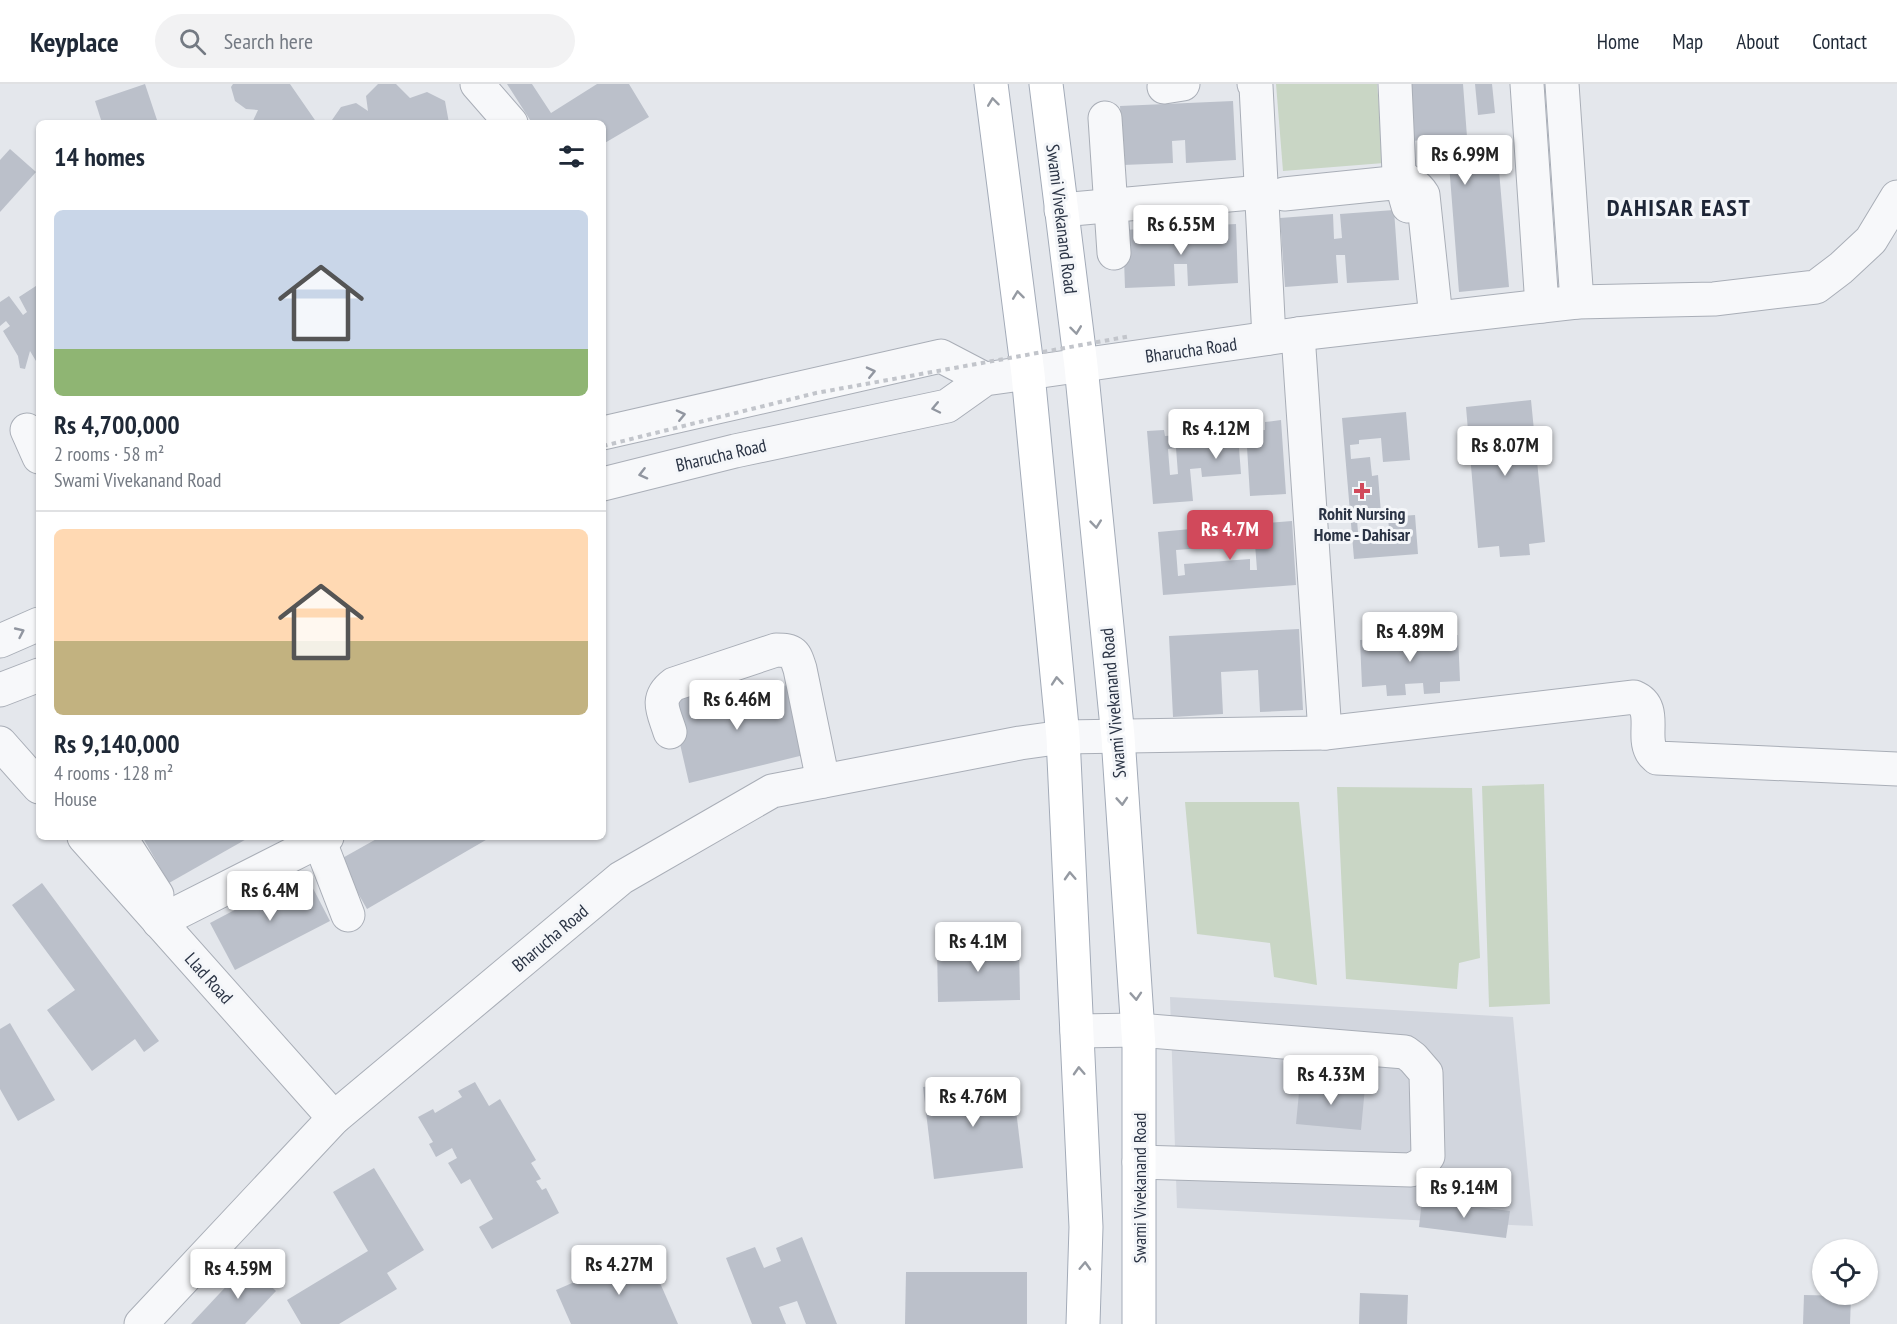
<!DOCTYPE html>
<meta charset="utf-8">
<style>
:root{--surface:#fff;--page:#f2f2f3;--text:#1f2937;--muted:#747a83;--line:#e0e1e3;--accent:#d1495b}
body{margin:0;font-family:"PT Sans Narrow",sans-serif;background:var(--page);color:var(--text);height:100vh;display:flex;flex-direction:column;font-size:22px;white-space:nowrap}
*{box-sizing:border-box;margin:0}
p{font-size:20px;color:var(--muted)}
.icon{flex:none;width:33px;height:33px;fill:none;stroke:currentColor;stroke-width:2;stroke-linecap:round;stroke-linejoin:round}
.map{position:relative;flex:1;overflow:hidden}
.side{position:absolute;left:36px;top:36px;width:570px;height:720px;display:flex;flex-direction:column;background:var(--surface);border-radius:9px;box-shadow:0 2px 4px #0004}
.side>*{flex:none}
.buttons{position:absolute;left:1812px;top:1155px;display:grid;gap:12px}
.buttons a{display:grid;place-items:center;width:66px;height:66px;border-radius:50%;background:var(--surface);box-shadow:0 2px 4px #0004;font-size:30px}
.price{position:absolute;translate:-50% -51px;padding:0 14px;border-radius:6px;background:#fff;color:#222;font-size:20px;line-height:39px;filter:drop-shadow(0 2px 3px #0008)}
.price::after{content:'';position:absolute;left:50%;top:36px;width:18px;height:14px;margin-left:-9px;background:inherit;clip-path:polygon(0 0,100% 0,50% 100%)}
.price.active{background:var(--accent);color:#fff}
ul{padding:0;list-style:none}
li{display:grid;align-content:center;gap:12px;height:318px;padding:0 18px}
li+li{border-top:2px solid var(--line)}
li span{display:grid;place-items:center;height:186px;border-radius:9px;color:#555}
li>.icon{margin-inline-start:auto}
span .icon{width:108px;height:108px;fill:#fffc;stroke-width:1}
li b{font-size:26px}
h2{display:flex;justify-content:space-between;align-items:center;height:72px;padding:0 18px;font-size:26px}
header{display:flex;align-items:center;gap:36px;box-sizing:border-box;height:84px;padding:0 30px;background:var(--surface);border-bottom:2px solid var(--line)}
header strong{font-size:28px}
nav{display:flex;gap:33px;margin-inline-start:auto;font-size:21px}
.search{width:420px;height:54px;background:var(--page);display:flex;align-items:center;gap:15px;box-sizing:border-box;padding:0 21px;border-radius:33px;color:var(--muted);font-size:22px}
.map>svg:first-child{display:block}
.built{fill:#d2d6de}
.green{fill:#c9d6c5}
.building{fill:#bbc0ca;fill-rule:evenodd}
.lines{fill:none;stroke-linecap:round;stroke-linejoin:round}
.minor-casing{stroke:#a9aeb7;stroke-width:35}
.major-casing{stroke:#a3abb8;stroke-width:35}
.minor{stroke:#f7f8fa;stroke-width:33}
.major{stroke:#fff;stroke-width:33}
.path-bridge{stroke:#c2c5cb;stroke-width:4;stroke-dasharray:4.5 4.5;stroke-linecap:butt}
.oneway{stroke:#959aa2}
.oneway2{stroke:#9196a0}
.poi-dot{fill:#d1495b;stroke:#f4f6f9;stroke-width:2}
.labels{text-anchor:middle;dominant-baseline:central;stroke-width:6;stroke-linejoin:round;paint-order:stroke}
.street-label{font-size:18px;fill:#2b3445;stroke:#f4f6f9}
.poi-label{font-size:18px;font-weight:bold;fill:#2b3445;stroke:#f4f6f9}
.district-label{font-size:24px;font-weight:bold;letter-spacing:1.5px;fill:#1d2536;stroke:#f4f6f9}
</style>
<header>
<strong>Keyplace</strong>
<div class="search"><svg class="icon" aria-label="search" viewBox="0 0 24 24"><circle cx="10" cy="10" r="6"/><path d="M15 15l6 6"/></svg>Search here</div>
<nav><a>Home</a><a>Map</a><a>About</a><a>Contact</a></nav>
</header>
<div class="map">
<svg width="1897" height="1240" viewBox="0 0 1897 1240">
<rect width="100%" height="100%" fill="#e4e7ec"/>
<path class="built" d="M1170 913 1513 933 1533 1142 1177 1124Z"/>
<g class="green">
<path d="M1276 0H1377L1384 79 1283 87Z"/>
<path d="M1544 700 1550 920 1489 923 1482 702Z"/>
<path d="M1337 703 1472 704 1480 874 1459 879 1457 905 1346 895Z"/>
<path d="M1185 718H1299L1317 901 1274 893 1270 859 1197 850Z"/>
</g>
<g class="building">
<path d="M145 0 158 39H102L95 17Z"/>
<path d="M233 0H290L317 39H252L258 26 246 25 235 17 231 3Z"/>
<path d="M378 0H396L410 14 427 8 445 17 449 39H332V36L341 23 356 19 368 27 366 12Z"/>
<path d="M507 0H532L551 29 597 0H629L649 33 603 60V39H532Z"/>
<path d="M1407 0H1463L1468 66 1497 63 1509 203 1459 208 1447 54 1411 57Z"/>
<path d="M1475 0H1492L1495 29 1478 31Z"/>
<path d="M1233 17 1236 76 1186 79 1185 56 1172 57 1173 79 1123 81 1120 22Z"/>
<path d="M10 65 36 88 0 128V76Z"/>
<path d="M1394 126 1399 196 1347 199 1345 171H1336L1338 199 1285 203 1280 134 1333 130 1334 155 1342 154 1340 130Z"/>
<path d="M1236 140 1238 199 1188 202 1187 180H1174L1175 202 1125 204 1123 146Z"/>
<path d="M39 200V282L30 267 25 285 20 284 18 272 3 247 10 242 6 237 0 242V218L9 212 23 231 27 228 19 213Z"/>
<path d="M1531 316 1545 458 1529 460 1530 471 1500 473 1499 462 1478 464 1466 323Z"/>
<path d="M1406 328 1410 376 1383 378 1381 354 1359 356V360L1350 361 1351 375 1370 373 1372 392 1378 391 1381 429 1366 430V435L1357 436 1358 448 1389 445 1388 433 1415 431 1418 470 1354 475 1342 334Z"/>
<path d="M1281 336 1286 410 1250 412 1247 363 1239 364 1241 390 1202 393 1201 384 1190 385 1193 417 1153 420 1147 347 1164 346 1165 352 1194 350V344L1234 341V348L1265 346V338ZM1176 364 1178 390 1170 391 1168 365Z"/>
<path d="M1292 437 1296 501 1163 511 1158 448 1202 444 1204 464 1176 466 1178 492 1185 491 1184 480 1250 475V486H1257L1255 460H1244L1243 441Z"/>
<path d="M1299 545 1303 626 1260 628 1258 586 1221 588 1223 630 1173 633 1169 552Z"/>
<path d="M1458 551 1460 597 1440 598V609L1424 610 1423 599 1405 600 1406 611 1387 612 1386 601 1362 603 1360 556Z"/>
<path d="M791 600 808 670 689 699 677 647 676 612 722 601 726 616Z"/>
<path d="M145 753H250L169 799 143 754Z"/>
<path d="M380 753H491L367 825 339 776Z"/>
<path d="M305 789 330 837 235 886 210 839Z"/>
<path d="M42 799 159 957 144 968 135 955 92 987 47 926 75 906 12 821Z"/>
<path d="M1019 861 1020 916 938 918 937 863Z"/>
<path d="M10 939 55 1016 18 1037 0 1005V945Z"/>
<path d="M1012 993 1023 1084 934 1095 923 1003Z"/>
<path d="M475 998 489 1022 500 1015 536 1076 531 1079 541 1095 536 1097 542 1106 546 1104 559 1129 492 1165 479 1143 493 1135 470 1095 461 1100 448 1079 457 1074 452 1064 436 1073 429 1060 433 1058 418 1033 433 1025 435 1029 462 1013 458 1007Z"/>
<path d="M1300 998 1365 1003 1361 1046 1296 1040Z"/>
<path d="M374 1084 424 1166 387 1189 397 1205 339 1240H301L287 1216 368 1167 333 1108Z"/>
<path d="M1422 1116 1510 1127 1506 1154 1419 1143Z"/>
<path d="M802 1153 837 1240H806L797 1217 779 1223 786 1240H752L726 1174 755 1163 764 1184 781 1177 776 1164Z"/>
<path d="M646 1167 678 1240H571L556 1206Z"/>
<path d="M247 1180 276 1207 245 1240H191Z"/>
<path d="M906 1188H1027V1240H905Z"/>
<path d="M1360 1209 1408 1211 1407 1240H1359Z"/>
<path d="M1804 1211 1851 1212 1850 1240H1803Z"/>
</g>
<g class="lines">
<defs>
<g id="minor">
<path d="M477 0 511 39"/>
<path d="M1254 0 1256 2 1269 254"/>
<path d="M1395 0 1399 89C1407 100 1415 97 1423 111L1436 234"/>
<path d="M1527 0 1542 222"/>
<path d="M1562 0 1577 218"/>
<path d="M1164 3 1183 0"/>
<path d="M1105 34 1114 169"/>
<path d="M1284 110 1392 99 1402 101 1408 122"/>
<path d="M1061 126 1262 108"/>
<path d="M1298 250 1325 649"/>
<path d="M27 346 39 373"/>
<path d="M603 349 941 272 985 295"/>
<path d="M603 400 735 367 947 322 985 295 1298 250 1577 218 1714 215 1816 203 1841 184 1871 156 1897 113"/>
<path d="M0 557 39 540"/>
<path d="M0 606 39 591"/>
<path d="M670 648C664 628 654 615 674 600L776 566C794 566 795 569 800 585L823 697"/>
<path d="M0 659 39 703"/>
<path d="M84 753 334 1034"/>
<path d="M120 753 157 811"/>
<path d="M318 753 348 831"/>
<path d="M159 838 327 753"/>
<path d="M1077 947 1138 946 1405 968 1413 974 1426 989 1428 1072 1422 1080 1411 1086 1139 1078"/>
<path d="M141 1240 334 1034 621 794 772 707 1020 659 1063 653 1325 649 1634 613C1658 623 1642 650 1651 667 1652 670 1655 672 1657 674L1897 685"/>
</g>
<g id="major">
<path d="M991 0 1028 290 1063 653 1086 1143 1083 1240"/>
<path d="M1046 0 1081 282 1118 653 1139 963V1240"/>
</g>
</defs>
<use href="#minor" class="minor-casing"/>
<use href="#major" class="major-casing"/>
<use href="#minor" class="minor"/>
<use href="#major" class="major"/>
<path class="path-bridge" d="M603 362 816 309 1131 252"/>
</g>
<defs><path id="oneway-chevron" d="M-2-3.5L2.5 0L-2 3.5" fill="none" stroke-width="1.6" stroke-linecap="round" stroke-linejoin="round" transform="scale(1.5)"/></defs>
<g class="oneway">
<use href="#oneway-chevron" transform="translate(993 18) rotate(-97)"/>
<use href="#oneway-chevron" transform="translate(1018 211) rotate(-97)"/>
<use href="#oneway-chevron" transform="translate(1076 246) rotate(83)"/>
<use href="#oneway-chevron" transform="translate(1096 440) rotate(84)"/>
<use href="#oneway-chevron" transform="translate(1057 597) rotate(-95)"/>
<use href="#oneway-chevron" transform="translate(1122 717) rotate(86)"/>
<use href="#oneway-chevron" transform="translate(1070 792) rotate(-93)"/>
<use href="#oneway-chevron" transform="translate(1136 912) rotate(86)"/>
<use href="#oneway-chevron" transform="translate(1079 987) rotate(-93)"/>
<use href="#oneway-chevron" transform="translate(1085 1182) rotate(-88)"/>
</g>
<g class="oneway2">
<use href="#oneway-chevron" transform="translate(871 288) rotate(-13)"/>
<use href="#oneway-chevron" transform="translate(936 324) rotate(168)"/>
<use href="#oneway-chevron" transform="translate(681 331) rotate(-13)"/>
<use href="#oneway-chevron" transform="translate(643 390) rotate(166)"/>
<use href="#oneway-chevron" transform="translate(20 548) rotate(-25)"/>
</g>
<path class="poi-dot" d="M1359 398h6v6h6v6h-6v6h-6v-6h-6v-6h6z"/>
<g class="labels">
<g class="street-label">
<text transform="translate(1062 135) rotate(83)">Swami Vivekanand Road</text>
<text transform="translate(1191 266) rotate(-8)">Bharucha Road</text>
<text transform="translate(721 371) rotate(-13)">Bharucha Road</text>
<text transform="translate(1113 619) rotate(-95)">Swami Vivekanand Road</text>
<text transform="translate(550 854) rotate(-40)">Bharucha Road</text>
<text transform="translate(209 894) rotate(48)">Llad Road</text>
<text transform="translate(1139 1104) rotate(-90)">Swami Vivekanand Road</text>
</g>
<g class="poi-label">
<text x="1362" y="429">Rohit Nursing<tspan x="1362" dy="21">Home - Dahisar</tspan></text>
</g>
<g class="district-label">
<text x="1679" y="123">DAHISAR EAST</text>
</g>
</g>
</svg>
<div class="buttons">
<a><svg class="icon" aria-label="locate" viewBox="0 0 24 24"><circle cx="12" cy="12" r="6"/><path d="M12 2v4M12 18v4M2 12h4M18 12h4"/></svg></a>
</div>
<b class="price" style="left:1465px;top:102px">Rs 6.99M</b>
<b class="price" style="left:1181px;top:172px">Rs 6.55M</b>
<b class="price" style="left:1216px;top:376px">Rs 4.12M</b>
<b class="price" style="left:1505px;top:393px">Rs 8.07M</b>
<b class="price active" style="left:1230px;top:477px">Rs 4.7M</b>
<b class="price" style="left:1410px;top:579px">Rs 4.89M</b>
<b class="price" style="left:737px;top:647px">Rs 6.46M</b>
<b class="price" style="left:270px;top:838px">Rs 6.4M</b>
<b class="price" style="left:978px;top:889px">Rs 4.1M</b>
<b class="price" style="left:1331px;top:1022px">Rs 4.33M</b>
<b class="price" style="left:973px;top:1044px">Rs 4.76M</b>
<b class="price" style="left:1464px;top:1135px">Rs 9.14M</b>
<b class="price" style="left:619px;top:1212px">Rs 4.27M</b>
<b class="price" style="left:238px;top:1216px">Rs 4.59M</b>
<section class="side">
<h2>14 homes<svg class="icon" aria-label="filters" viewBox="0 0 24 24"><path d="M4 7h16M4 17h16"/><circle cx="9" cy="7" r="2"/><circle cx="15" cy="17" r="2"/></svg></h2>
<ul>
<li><span style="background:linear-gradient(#c9d6e8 75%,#8fb573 0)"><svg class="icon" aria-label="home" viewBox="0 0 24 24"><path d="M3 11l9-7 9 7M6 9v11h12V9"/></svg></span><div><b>Rs 4,700,000</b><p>2 rooms · 58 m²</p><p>Swami Vivekanand Road</p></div></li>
<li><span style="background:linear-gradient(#ffd9b3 60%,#c2b280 0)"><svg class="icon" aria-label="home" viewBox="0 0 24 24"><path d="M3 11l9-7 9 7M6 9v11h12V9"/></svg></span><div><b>Rs 9,140,000</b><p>4 rooms · 128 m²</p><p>House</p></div></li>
</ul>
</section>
</div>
